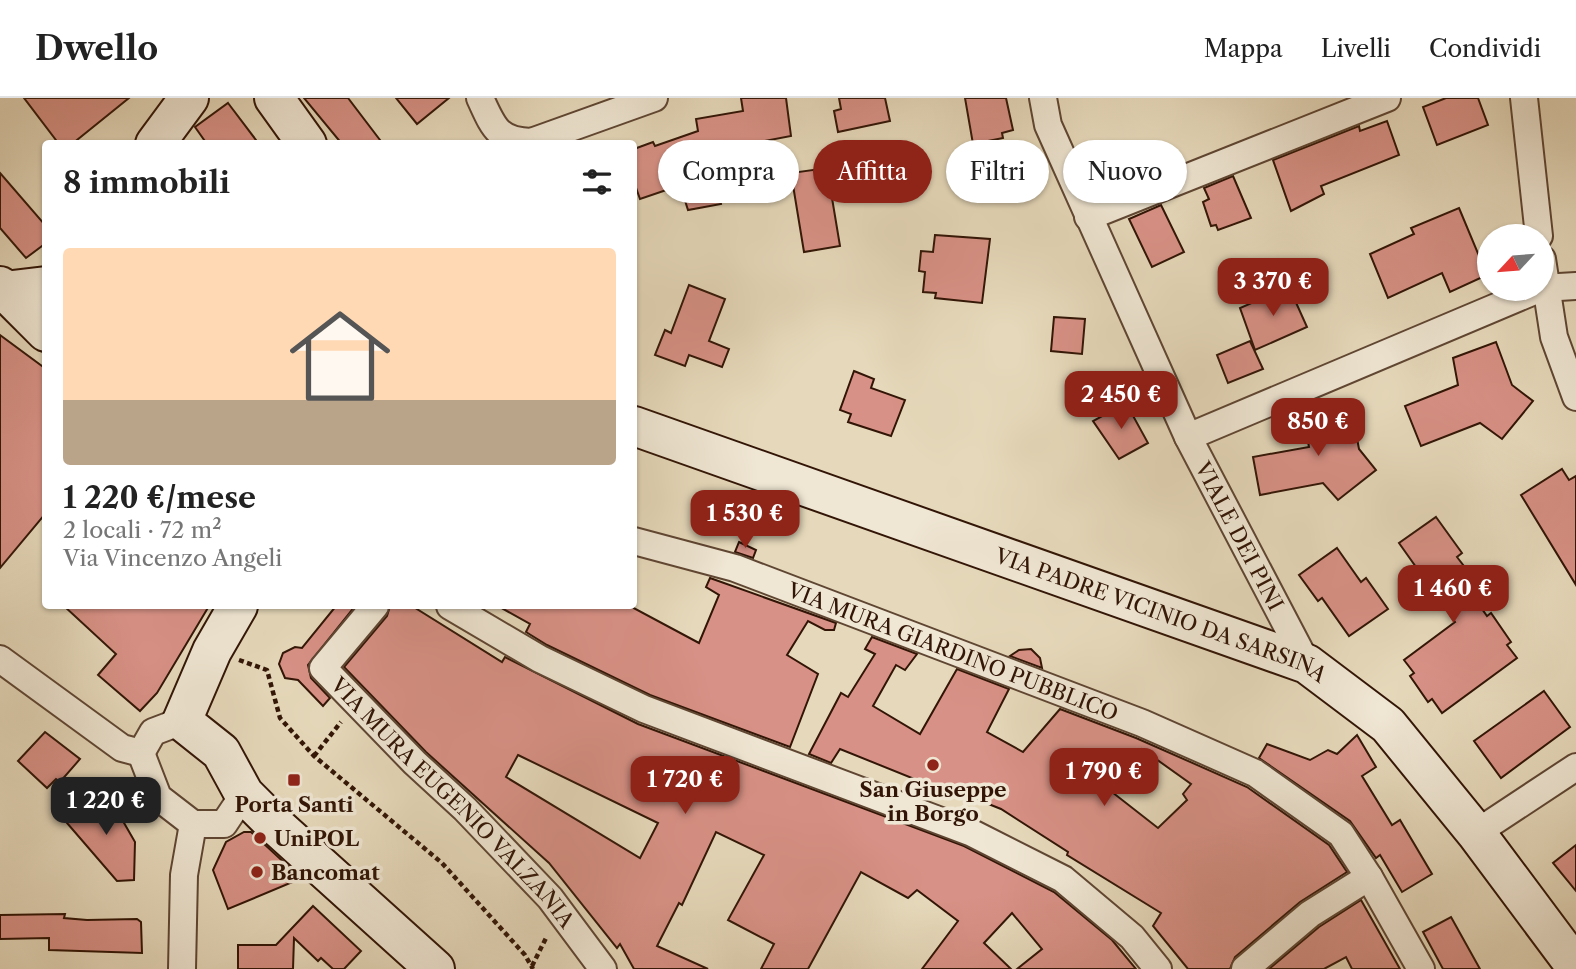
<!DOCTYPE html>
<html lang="it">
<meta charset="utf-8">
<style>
:root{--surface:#fff;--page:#f2f2f2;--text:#222;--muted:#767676;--line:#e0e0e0;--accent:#8f2418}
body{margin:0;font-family:"Libre Caslon Text",serif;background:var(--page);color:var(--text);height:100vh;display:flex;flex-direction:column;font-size:26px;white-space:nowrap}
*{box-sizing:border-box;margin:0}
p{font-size:23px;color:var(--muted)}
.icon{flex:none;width:38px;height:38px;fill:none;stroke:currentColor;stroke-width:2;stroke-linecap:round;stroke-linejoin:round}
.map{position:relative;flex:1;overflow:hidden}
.panel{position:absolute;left:42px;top:42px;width:595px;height:469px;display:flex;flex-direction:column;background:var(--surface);border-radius:7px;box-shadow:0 2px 5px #0004}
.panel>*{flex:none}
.top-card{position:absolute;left:658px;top:42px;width:665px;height:63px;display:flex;gap:14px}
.needle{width:46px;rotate:244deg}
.tools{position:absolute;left:1477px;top:126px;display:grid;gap:14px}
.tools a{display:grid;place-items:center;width:77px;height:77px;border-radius:50%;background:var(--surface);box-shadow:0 2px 5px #0004;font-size:35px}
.price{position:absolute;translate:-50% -60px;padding:0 16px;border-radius:14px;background:var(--accent);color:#fff;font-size:23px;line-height:46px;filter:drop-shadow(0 2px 4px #0008)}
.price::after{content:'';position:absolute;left:50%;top:42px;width:21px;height:16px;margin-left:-10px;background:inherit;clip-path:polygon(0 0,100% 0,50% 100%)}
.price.on{background:#222;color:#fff}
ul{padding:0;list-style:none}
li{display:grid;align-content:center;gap:14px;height:371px;padding:0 21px}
li span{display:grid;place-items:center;height:217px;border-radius:7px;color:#555}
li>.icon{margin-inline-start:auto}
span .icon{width:126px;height:126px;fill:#fffc;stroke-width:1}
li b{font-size:30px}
h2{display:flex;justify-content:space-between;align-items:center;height:84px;padding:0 21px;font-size:30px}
.pill{padding:0 24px;border-radius:32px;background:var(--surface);box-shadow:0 2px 5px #0004;font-size:24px;line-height:63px}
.pill.on{background:var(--accent);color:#fff}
header{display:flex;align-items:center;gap:42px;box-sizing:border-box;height:98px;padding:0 35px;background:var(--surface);border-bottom:2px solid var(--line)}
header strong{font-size:33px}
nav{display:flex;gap:38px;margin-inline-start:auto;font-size:24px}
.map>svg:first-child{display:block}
.building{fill:#d89186;stroke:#321506;stroke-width:2;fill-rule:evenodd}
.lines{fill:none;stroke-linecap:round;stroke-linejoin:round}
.street-casing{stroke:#5f4633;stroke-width:30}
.secondary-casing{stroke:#321506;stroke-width:42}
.path{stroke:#321506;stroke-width:4.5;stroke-dasharray:5 3.5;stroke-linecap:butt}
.street{stroke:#efe6d3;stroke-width:26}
.secondary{stroke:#efe6d3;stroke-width:38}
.poi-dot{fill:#8f2418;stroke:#efe6d3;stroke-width:2.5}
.labels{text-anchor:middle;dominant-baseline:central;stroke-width:7;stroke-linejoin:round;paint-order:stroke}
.street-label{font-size:21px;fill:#321506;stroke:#efe6d3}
.poi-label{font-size:21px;font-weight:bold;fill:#321506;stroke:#efe6d3}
</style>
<header>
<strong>Dwello</strong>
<nav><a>Mappa</a><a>Livelli</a><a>Condividi</a></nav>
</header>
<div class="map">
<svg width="1576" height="871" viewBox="0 0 1576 871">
<rect width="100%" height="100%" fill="#e6d9bb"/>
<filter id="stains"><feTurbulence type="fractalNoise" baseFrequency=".00286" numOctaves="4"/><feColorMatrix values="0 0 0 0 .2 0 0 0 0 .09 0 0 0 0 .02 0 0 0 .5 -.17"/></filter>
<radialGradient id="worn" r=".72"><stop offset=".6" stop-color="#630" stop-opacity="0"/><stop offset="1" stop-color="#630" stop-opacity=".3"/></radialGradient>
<g class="building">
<path d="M24 0H129L72 46H59Z"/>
<path d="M304 0H348L383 46H342Z"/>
<path d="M396 0H449L417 26Z"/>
<path d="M741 0H786L791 38 676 60 681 87 640 101 634 84V51L653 44 655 48 698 33 696 21 743 13Z"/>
<path d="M839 0H885L890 23 838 34 834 13 841 11Z"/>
<path d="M965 0H1006L1013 32 1002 35 1003 40 973 46Z"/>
<path d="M1446 0H1478L1488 27 1437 47 1423 9Z"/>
<path d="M228 5 259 46H207L195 29Z"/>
<path d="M1387 23 1399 57 1321 88 1324 96 1291 113 1273 62 1359 28 1360 33Z"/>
<path d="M827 70 840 148 804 154 791 75Z"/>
<path d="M0 75 46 128V145L26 160 0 130Z"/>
<path d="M1233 78 1251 120 1218 132 1216 127 1211 128 1203 104 1209 101 1204 90Z"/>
<path d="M717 87 721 106 688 112 682 93Z"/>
<path d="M1161 107 1184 154 1152 169 1129 121Z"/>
<path d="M1459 110 1487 177 1450 194 1442 175 1388 200 1370 156 1414 136 1411 130Z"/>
<path d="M935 137 990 141 982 205 935 200 936 195 923 194 925 174 919 173 921 153 933 154Z"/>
<path d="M689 187 725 201 709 243 729 251 722 269 689 257 685 268 655 257 665 232 671 235Z"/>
<path d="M1289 189 1307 229 1255 252 1240 210Z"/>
<path d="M1054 219 1085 221 1082 256 1051 253Z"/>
<path d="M0 237 46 271V415L0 470Z"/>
<path d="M1250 243 1263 271 1228 285 1217 257Z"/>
<path d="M1496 244 1512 287 1533 303 1502 341 1480 325 1421 348 1405 308 1458 287 1453 260Z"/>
<path d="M854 273 874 281 871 290 905 302 891 338 848 324 851 316 840 312Z"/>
<path d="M1126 305 1148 345 1119 361 1093 323Z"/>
<path d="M1351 309 1359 351 1376 372 1338 402 1323 385 1260 397 1253 359 1309 349 1303 318Z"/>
<path d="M1562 371 1569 382 1576 378V487L1521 397Z"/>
<path d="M1436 419 1462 455 1457 459 1467 472 1459 478 1487 518 1491 515 1511 544 1507 547 1517 560 1442 615 1432 601 1428 604 1410 578 1414 575 1404 562 1455 524 1399 445Z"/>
<path d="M739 444 756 452 753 460 735 454Z"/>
<path d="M1337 450 1361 484 1366 480 1388 511 1349 538 1322 500 1318 503 1299 477Z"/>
<path d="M710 480 836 525 834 532H825L808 523 787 557 818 576 790 649 650 597 547 547 526 534 530 526 498 508H630L699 545 719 497 706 489Z"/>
<path d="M64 508H209L157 595 140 613 98 577 116 556Z"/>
<path d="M336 508H355L308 567 311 580 330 600 323 608 298 582 285 580 279 566 283 555 295 549 302 550Z"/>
<path d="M390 508H412L502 564 505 559 638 626 964 748 1054 794 1112 842 1136 871H1017L1042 851 1012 815 984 845 1011 871H922L958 823 917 792 908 800 861 774 808 871H761L774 846 728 822 764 757 716 734 682 807 679 805 657 848 708 871H634L620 846 617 850 549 765 426 654 344 569 387 518ZM518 657 658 725 640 760 506 679Z"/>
<path d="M872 539 917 556 905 572 896 567 873 608 920 636 957 571 1009 591 987 634 1023 654 1060 611 1136 640 1247 689 1329 747 1347 774 1300 804 1235 859 1230 871H1188L1153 828 1161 815 1067 757 1068 754 1001 711 976 701 954 697 840 651 831 665 809 656 841 595 848 599 875 556 865 551ZM1142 651 1191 686 1183 696 1187 702 1158 730 1103 687Z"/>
<path d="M1031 551 1040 560 1042 570 1010 558 1019 552Z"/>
<path d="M1544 593 1570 629 1501 680 1474 643Z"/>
<path d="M45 634 80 661 60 684 56 681 47 690 18 663Z"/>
<path d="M1357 637 1376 669 1362 678 1392 727 1400 722 1432 776 1402 794 1380 757 1376 760 1350 723 1259 660 1267 646 1310 662 1328 652 1337 656Z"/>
<path d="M95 695 120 718 135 744 134 782 117 783 67 725Z"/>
<path d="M244 734H251L289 769 295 783 228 811 213 772 226 744Z"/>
<path d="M1576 747V793L1553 765Z"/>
<path d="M1361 802 1400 871H1352L1346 859 1324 871H1269L1319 829Z"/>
<path d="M313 808 361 853 344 871H333L321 860 318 863 294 840 293 871H238V847H276Z"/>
<path d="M65 816 64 820 87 822 137 821 141 824 142 855 49 852V840L0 841V817Z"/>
<path d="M1451 819 1480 871H1443L1423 834Z"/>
</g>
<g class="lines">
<defs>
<g id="street">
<path d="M480 0C493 28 497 43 531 44L654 0"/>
<path id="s1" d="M1043 0 1048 27 1188 339 1307 566"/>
<path d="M1524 0 1539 138"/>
<path d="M1088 119 1387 0"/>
<path d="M1542 161 1554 239 1576 299"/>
<path d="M1542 190 1576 188"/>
<path d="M1188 339 1539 191"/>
<path id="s2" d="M634 443 735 470 1142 625 1255 675 1341 736 1369 779 1421 871"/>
<path id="s3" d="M375 508 323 570 415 665 465 711 550 800 603 871"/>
<path d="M450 508 540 561 644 611 970 734 1063 781 1132 839 1158 871"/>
<path d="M0 561 122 650 141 655"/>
<path d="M141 655 158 699 193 726"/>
<path d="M141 655 153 634 182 623"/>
<path d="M193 726H224L244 696"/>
<path d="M1476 735 1576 669"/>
<path d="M182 871 184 777 193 726"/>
<path d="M1245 871 1310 816 1369 779"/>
</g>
<g id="secondary">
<path d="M274 0 307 46"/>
<path d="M155 46 189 0"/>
<path d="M0 188 46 234"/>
<path d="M4 193 46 188"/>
<path id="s4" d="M634 328 1307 566 1388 627 1476 735 1576 869"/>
<path d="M238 508 212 553 182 623 221 654 244 696 274 726 435 871"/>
</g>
</defs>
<use href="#street" class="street-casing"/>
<use href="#secondary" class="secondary-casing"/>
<g class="path">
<path d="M239 562 267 572 280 620 314 658 442 765 525 857 533 871"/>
<path d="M314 658 341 624"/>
<path d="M532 868 547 838"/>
</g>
<use href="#street" class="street"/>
<use href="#secondary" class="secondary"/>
</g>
<g class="poi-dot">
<circle cx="933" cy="667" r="7"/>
<rect x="287" y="675" width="14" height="14" rx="3.5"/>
<circle cx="260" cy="740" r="7"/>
<circle cx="257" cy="774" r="7"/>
</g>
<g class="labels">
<g class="street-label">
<text stroke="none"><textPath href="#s1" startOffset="481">VIALE DEI PINI</textPath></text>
<text stroke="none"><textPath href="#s4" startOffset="560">VIA PADRE VICINIO DA SARSINA</textPath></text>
<text stroke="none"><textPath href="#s2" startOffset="338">VIA MURA GIARDINO PUBBLICO</textPath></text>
<text stroke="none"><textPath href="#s3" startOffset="268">VIA MURA EUGENIO VALZANIA</textPath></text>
</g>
<g class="poi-label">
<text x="933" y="691">San Giuseppe<tspan x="933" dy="24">in Borgo</tspan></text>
<text x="294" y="706">Porta Santi</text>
<text x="274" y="740" text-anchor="start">UniPOL</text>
<text x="271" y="774" text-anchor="start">Bancomat</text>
</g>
</g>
<rect width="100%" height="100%" filter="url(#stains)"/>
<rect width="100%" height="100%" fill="url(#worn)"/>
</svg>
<div class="tools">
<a><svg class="needle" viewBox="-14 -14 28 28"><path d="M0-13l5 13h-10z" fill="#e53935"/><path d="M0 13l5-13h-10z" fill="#767676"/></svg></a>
</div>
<b class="price" style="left:1273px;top:220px">3 370 €</b>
<b class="price" style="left:1121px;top:333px">2 450 €</b>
<b class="price" style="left:1318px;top:360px">850 €</b>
<b class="price" style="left:745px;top:452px">1 530 €</b>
<b class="price" style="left:1453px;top:527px">1 460 €</b>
<b class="price" style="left:1104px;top:710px">1 790 €</b>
<b class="price" style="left:685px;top:718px">1 720 €</b>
<b class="price on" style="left:106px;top:739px">1 220 €</b>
<div class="top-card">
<a class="pill">Compra</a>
<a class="pill on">Affitta</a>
<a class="pill">Filtri</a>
<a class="pill">Nuovo</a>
</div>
<section class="panel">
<h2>8 immobili<svg class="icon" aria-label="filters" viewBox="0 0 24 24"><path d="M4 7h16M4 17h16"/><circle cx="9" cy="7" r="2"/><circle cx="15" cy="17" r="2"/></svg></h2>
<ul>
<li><span style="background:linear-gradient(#ffd9b3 70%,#b9a48a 0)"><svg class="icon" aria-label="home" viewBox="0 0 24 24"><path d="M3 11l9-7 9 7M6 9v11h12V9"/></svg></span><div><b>1 220 €/mese</b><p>2 locali · 72 m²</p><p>Via Vincenzo Angeli</p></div></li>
</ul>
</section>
</div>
